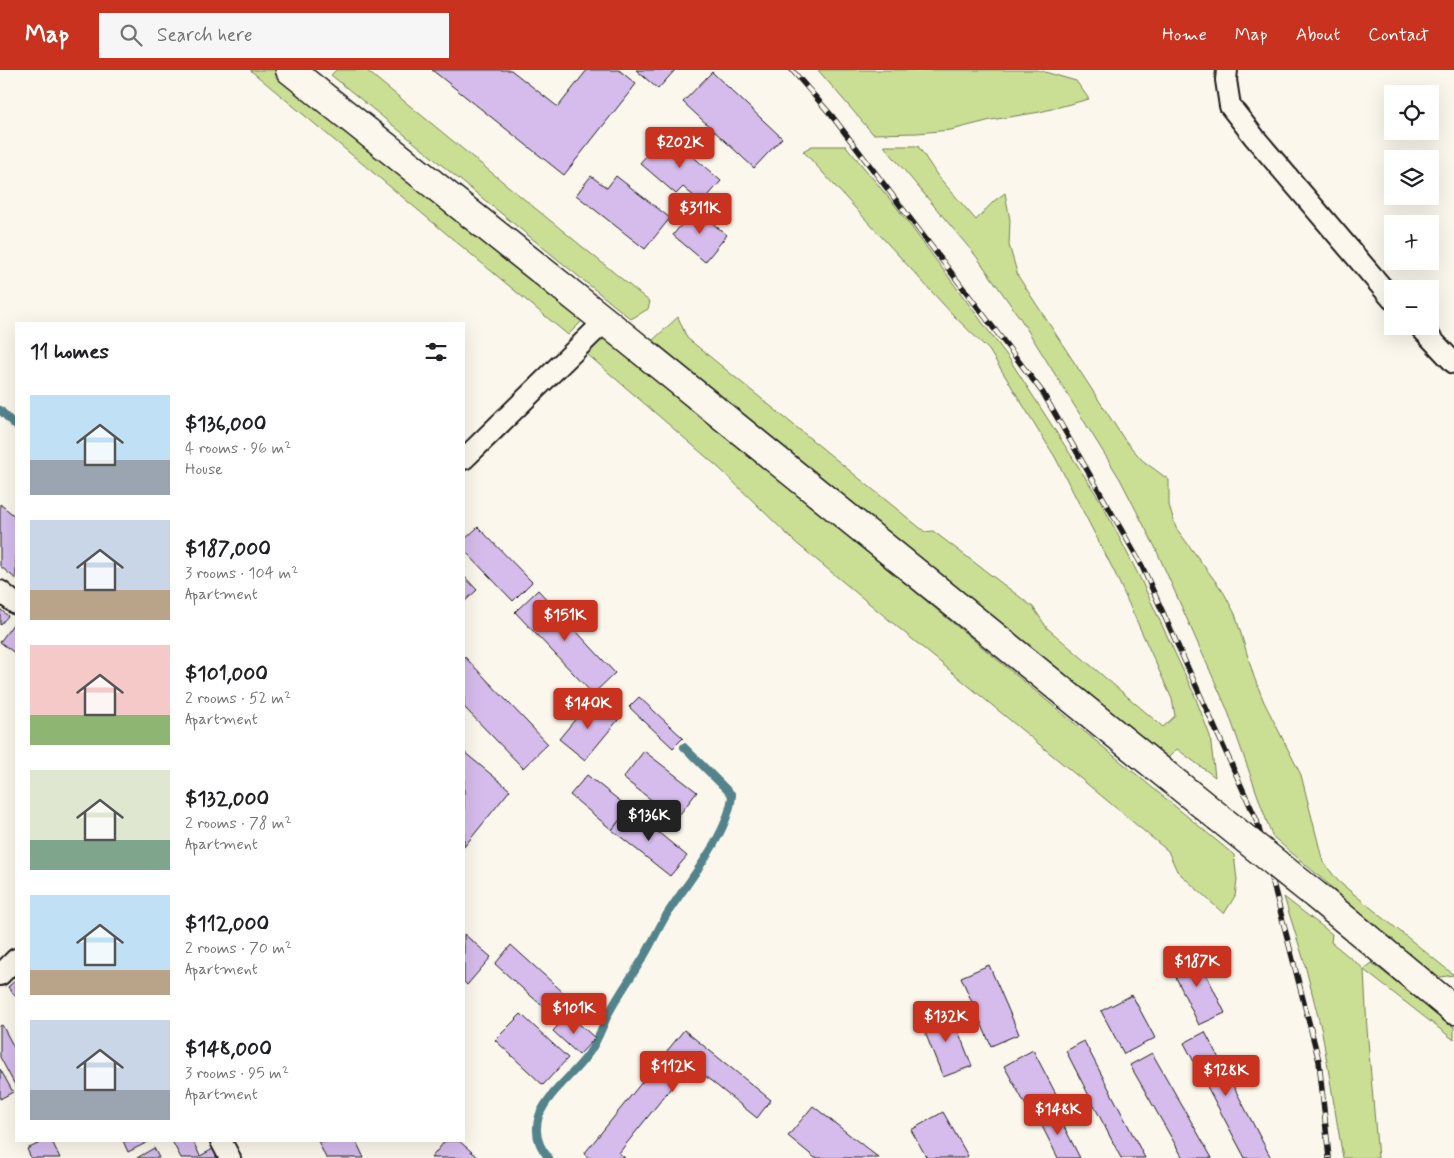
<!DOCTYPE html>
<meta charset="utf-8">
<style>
:root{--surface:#fff;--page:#f6f6f6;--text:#202124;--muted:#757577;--accent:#c8321e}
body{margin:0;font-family:Mynerve,sans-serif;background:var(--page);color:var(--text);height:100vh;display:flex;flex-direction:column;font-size:19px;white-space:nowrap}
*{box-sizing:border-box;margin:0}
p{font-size:16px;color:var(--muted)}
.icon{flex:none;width:28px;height:28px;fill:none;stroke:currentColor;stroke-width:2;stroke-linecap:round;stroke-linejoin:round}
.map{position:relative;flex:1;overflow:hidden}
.drawer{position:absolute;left:15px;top:252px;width:450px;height:820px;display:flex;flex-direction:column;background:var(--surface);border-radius:0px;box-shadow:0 5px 20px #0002}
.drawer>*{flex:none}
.fabs{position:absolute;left:1384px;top:15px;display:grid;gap:10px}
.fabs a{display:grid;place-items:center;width:55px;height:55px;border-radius:0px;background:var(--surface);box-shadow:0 5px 20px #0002;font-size:25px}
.price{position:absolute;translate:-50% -42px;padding:0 11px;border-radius:5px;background:var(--accent);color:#fff;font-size:16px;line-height:32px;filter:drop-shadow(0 1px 2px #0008)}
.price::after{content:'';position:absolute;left:50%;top:30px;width:15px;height:11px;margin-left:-8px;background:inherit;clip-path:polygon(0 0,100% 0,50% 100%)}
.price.active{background:#222;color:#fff}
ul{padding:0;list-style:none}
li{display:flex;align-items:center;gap:15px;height:125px;padding:0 15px}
li span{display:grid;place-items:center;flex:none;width:140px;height:100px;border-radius:0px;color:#555}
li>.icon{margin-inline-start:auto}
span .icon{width:60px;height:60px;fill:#fffc;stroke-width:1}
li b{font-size:21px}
h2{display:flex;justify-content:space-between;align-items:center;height:60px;padding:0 15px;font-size:21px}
header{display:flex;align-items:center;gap:30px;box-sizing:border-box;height:70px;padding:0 25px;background:var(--accent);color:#fff}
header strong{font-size:24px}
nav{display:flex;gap:28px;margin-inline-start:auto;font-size:18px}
.search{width:350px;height:45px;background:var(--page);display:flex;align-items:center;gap:12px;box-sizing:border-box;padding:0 18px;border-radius:0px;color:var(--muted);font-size:19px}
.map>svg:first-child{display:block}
.green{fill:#cadf94;stroke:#737e58}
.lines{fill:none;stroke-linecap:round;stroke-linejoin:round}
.stream{stroke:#53838b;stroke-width:8}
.building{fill:#d5bcec;stroke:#1c1c1c}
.minor-casing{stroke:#1c1c1c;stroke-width:24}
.secondary-casing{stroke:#1c1c1c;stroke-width:31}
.minor{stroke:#fbf7ec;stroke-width:20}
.secondary{stroke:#fbf7ec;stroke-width:28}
.rail-casing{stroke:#1c1c1c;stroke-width:5.5}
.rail{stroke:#fbf7ec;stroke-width:4;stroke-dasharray:11;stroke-linecap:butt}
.secondary-bridge-casing{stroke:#1c1c1c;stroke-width:31;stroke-linecap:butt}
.secondary-bridge{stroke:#fbf7ec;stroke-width:28}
</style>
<header>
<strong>Map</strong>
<div class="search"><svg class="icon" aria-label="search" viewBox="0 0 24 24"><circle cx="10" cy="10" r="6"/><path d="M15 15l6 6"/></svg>Search here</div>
<nav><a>Home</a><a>Map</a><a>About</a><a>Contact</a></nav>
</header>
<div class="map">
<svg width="1454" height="1088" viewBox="0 0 1454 1088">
<rect width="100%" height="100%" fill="#fbf7ec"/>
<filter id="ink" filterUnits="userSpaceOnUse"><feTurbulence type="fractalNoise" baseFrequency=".02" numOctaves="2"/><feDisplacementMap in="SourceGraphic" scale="10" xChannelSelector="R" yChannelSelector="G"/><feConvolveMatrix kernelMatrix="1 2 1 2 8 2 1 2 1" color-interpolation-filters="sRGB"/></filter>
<g filter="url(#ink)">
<g class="green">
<path d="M250 0H278L584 249 568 265Z"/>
<path d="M336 0H366L650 232 648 239 631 249 331 5Z"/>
<path d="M818 0H1038L1076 11 1089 29 1040 42 991 50 951 60 917 63 873 64Z"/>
<path d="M812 76H846L898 139 1008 287 1101 432 1140 508 1194 624 1210 666 1215 707 1177 679 1168 688 653 270 678 247 687 268 925 462 933 461 1033 537 1047 558 1163 657 1175 646 1172 629 1114 501 1055 387 989 280 954 246 803 81Z"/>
<path d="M884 76H918L937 105 976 150 994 131 1005 123 1010 150 1009 175 1018 206 1124 369 1142 390 1169 410V435L1176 458 1224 523 1235 544 1254 607 1264 632 1301 705 1323 792 1339 812 1454 905 1434 908 1337 829 1334 819 1272 766 1227 639 1155 477 1120 409 1020 248 976 186Z"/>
<path d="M604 265 1234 785 1237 810 1235 826 1224 844 1177 801 1168 781 795 472 719 398 587 284Z"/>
<path d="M1284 827 1332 864 1331 872 1364 899 1372 893 1454 957V970L1364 900 1367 959 1378 1088H1343L1322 962 1304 891Z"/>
</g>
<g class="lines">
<g class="stream">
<path d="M0 340 16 356"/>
<path d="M549 1088C538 1076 534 1062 539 1046 549 1021 574 1005 589 983 598 971 602 957 609 943 619 924 632 906 643 888 653 872 659 856 669 841 690 809 729 763 732 725L684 677"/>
</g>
</g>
<g class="building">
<path d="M432 0H511L558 37 587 0H619L636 14 564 105Z"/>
<path d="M636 0H675L658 19Z"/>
<path d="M712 2 782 68 754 98 683 32Z"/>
<path d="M666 63 721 111 702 133 683 117 676 124 640 93Z"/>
<path d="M591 106 607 118 616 106 670 148 645 179 576 125Z"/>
<path d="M694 139 727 165 705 192 673 165Z"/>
<path d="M0 434 16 447V509L0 496Z"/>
<path d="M478 457 532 512 513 531 464 480V470Z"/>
<path d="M464 506 477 520 464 532Z"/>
<path d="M538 520 615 603 593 624 515 542Z"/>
<path d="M0 539 8 546 0 555Z"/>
<path d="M16 550V584L0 572Z"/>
<path d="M464 586 548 674 523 698 464 637Z"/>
<path d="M639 627 683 668 673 678 629 637Z"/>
<path d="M592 629 618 650 585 690 559 669Z"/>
<path d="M644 681 697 722 676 749 623 708Z"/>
<path d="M464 682 510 720 464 777Z"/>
<path d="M587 705 629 738 612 760 570 725Z"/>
<path d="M629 738 687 786 670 806 612 760Z"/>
<path d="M464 864 491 887 467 915 464 912Z"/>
<path d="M511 875 565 924 549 942 495 894Z"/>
<path d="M1195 881 1225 943 1199 955 1169 893Z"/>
<path d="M989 895 1019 964 991 976 961 907Z"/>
<path d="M16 910V927L8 917Z"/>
<path d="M1132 925 1155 968 1124 984 1101 941Z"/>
<path d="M949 938 972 996 943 1007 920 950Z"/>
<path d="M521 944 568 988 543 1015 495 970Z"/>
<path d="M568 944 595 968 579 985 553 961Z"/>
<path d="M2 955 16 981V1017L0 987V956Z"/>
<path d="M684 960 771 1030 757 1048 690 994 619 1083 625 1088H589L584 1084Z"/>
<path d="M1205 962 1271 1088H1245L1184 973Z"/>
<path d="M1084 971 1145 1088H1121L1066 981Z"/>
<path d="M1033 980 1057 1026 1029 1041 1004 996Z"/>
<path d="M1152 983 1212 1088H1183L1130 995Z"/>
<path d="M0 999 13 1022 0 1029Z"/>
<path d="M813 1036 879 1088H815L788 1066Z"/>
<path d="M1055 1039 1080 1088H1058L1038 1048Z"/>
<path d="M943 1042 968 1086 965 1088H927L911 1060Z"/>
<path d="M44 1071H52L60 1088H31L27 1079Z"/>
<path d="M123 1071H150L128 1082Z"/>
<path d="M172 1071H193L200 1086 215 1078 220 1088H181Z"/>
<path d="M318 1071H356L364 1088H326Z"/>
<path d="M445 1071H459L479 1088H431Z"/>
<path d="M154 1078 159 1088H137Z"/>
</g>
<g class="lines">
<defs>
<g id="minor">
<path d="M1227 0 1226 10 1230 36 1255 68 1392 229"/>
<path d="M1419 256 1454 293"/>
<path d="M464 389 605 251"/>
<path d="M0 521 16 534"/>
<path d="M0 905 16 889"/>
<path d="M221 1071 230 1088"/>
</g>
<g id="secondary">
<path d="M290 0 605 251 1218 747"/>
<path d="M1318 827 1454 940"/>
</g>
</defs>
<use href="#minor" class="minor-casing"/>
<use href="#secondary" class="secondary-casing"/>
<use href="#minor" class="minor"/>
<use href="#secondary" class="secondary"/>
<defs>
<path id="rail" d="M792 0 832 46 1043 323 1141 494 1257 751 1319 991 1329 1088"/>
</defs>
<use href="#rail" class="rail-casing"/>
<use href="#rail" class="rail"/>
<defs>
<path id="secondary-bridge" d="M1218 747 1318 827"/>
</defs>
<use href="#secondary-bridge" class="secondary-bridge-casing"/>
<use href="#secondary-bridge" class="secondary-bridge"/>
</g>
</g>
</svg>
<div class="fabs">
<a><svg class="icon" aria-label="locate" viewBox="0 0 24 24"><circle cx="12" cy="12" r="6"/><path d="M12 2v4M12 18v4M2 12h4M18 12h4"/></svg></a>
<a><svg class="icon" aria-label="layers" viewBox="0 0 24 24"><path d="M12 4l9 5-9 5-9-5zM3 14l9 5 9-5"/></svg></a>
<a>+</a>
<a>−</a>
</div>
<b class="price" style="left:680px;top:99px">$202K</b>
<b class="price" style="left:700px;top:165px">$311K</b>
<b class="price" style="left:565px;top:572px">$151K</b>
<b class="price" style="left:588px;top:660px">$140K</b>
<b class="price active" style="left:649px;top:772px">$136K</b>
<b class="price" style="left:1197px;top:918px">$187K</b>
<b class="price" style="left:574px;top:965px">$101K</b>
<b class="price" style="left:946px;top:973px">$132K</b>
<b class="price" style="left:673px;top:1023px">$112K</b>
<b class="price" style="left:1226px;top:1027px">$128K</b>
<b class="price" style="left:1058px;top:1066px">$148K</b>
<section class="drawer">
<h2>11 homes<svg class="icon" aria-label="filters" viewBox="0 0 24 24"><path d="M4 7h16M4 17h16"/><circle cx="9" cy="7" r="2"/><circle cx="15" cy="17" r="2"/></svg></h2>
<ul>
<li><span style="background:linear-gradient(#bfe0f5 65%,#9aa5b1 0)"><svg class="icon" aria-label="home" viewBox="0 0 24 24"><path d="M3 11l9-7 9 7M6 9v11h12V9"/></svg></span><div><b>$136,000</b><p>4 rooms · 96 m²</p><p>House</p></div></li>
<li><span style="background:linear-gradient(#c9d6e8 70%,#b9a48a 0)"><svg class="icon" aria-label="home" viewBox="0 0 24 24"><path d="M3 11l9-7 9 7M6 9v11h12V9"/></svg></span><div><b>$187,000</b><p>3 rooms · 104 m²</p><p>Apartment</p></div></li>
<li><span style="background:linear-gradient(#f6c9c9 70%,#8fb573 0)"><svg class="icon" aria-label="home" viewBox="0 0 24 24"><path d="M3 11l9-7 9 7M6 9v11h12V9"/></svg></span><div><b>$101,000</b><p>2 rooms · 52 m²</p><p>Apartment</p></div></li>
<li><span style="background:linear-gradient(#dfe7d0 70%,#7fa58c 0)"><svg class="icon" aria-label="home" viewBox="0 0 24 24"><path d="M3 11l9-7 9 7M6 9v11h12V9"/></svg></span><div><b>$132,000</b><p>2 rooms · 78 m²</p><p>Apartment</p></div></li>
<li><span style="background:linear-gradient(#bfe0f5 75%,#b9a48a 0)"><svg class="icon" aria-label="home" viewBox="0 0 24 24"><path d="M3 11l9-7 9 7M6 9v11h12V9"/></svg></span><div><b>$112,000</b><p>2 rooms · 70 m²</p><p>Apartment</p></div></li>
<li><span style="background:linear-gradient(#c9d6e8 70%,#9aa5b1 0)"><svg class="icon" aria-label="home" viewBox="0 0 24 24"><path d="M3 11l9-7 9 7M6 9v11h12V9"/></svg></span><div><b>$148,000</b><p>3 rooms · 95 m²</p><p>Apartment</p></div></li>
</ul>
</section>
</div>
